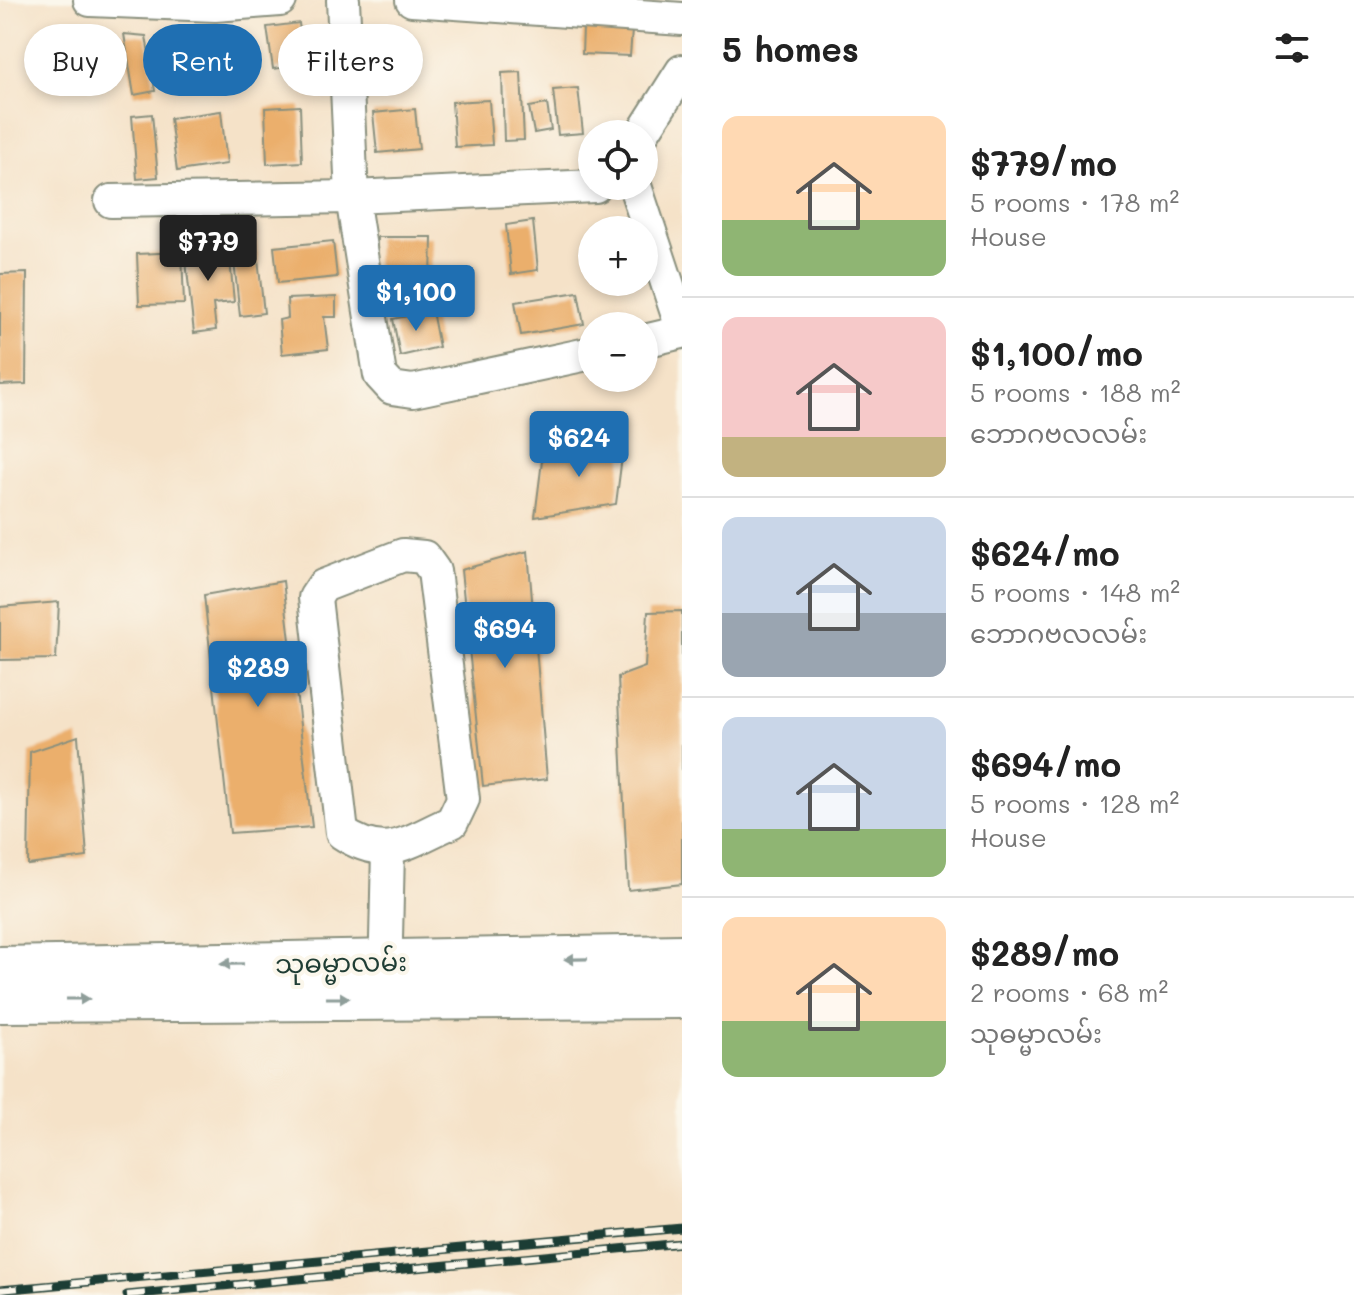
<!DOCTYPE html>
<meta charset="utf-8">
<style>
:root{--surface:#fff;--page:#f6f6f6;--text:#222;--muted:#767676;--line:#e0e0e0;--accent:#1f6fb2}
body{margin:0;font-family:Mali,"Noto Sans Myanmar",sans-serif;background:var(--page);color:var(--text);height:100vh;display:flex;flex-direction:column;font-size:30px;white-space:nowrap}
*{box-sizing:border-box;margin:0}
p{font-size:26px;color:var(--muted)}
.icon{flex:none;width:44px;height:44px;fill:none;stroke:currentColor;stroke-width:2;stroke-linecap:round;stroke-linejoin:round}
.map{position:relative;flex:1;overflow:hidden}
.drawer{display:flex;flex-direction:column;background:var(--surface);width:672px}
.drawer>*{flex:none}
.hud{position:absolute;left:24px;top:24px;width:538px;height:72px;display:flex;gap:16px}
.controls{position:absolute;left:578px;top:120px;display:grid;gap:16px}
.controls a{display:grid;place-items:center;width:80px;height:80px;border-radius:50%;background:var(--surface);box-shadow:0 4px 12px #0003;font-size:40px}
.price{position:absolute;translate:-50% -68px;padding:0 18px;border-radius:8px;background:var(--accent);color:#fff;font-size:26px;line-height:52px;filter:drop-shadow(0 2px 4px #0008)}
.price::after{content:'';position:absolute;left:50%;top:48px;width:24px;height:18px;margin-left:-12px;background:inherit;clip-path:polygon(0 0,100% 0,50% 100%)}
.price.on{background:#222;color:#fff}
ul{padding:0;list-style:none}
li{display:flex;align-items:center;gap:24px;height:200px;padding:0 40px}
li+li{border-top:2px solid var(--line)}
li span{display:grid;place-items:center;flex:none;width:224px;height:160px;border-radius:16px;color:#555}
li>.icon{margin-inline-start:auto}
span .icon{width:96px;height:96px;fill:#fffc;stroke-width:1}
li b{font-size:34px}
h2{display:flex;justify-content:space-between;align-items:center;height:96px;padding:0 40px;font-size:34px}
.tag{padding:0 28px;border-radius:36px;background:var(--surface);box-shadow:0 4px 12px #0003;font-size:28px;line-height:72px}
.tag.on{background:var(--accent);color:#fff}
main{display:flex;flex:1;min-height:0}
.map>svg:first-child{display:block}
.building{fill:#ebaf6c}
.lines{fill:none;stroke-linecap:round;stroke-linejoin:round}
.minor-casing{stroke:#8a907e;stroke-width:36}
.primary-casing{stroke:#8a907e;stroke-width:48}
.minor{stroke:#fff;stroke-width:32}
.primary{stroke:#fff;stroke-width:44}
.rail-casing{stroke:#1f3d34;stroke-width:9}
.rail{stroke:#fbf7ec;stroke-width:6;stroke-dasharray:18;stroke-linecap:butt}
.oneway{fill:#8f9e9a}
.labels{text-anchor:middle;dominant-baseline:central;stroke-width:8;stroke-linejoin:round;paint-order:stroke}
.street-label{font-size:26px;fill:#1f3d34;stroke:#fbf7ec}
</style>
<main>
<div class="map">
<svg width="682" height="1295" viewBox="0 0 682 1295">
<rect width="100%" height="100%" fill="#fbf7ec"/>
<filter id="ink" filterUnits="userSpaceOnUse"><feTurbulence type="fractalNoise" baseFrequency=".0125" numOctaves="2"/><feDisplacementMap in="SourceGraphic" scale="16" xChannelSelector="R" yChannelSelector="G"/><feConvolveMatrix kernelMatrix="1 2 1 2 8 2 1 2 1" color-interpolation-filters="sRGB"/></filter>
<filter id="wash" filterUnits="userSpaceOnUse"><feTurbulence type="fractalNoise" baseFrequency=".006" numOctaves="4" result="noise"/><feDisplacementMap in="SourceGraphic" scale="32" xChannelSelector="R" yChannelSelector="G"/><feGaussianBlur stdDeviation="1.8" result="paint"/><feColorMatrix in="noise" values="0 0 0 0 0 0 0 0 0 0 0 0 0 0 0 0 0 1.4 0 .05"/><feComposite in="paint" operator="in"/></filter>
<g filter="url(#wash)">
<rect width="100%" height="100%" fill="#f5e2c8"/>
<g id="blocks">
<g class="building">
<path d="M299 23 304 65 273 69 267 27Z"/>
<path d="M193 28 202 82 184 86 175 30Z"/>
<path d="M583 28 632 30 630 56 582 54Z"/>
<path d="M221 30 225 88 208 89 205 31Z"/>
<path d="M124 34 146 36 155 91 134 95Z"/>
<path d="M244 34 246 74 230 75 227 35Z"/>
<path d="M393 38 394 88 366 89 364 40Z"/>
<path d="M521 72 524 140 504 141 502 73Z"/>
<path d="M578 88 583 133 558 135 553 90Z"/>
<path d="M489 100 492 145 455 147 452 102Z"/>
<path d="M547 104 551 130 534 133 529 107Z"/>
<path d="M300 106 302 162 267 164 265 108Z"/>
<path d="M415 109 419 149 377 153 373 113Z"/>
<path d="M221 111 227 164 177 171 170 118Z"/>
<path d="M152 114 158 177 137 179 132 116Z"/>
<path d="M533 221 538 270 511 274 506 225Z"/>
<path d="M255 232 264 313 240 316 231 234Z"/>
<path d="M377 237H432L431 279H376Z"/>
<path d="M207 241 208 252 229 249 234 302 213 304 216 330 194 333 184 243Z"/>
<path d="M333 241 337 277 278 283 274 247Z"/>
<path d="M182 252 184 304 139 305 137 254Z"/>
<path d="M27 273 26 384 0 385V274Z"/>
<path d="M578 292 584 324 521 335 515 302Z"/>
<path d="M336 297V317H324L328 349 282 354 279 320 288 318 287 299Z"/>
<path d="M432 311 439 347 400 356 393 319Z"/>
<path d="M624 441 616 504 535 517 543 453Z"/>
<path d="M528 551 547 779 483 786 461 570Z"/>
<path d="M283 581 312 827 230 833 204 595Z"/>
<path d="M59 602 56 659 0 660V607Z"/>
<path d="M682 611V884L628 890 618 677 645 667 648 612Z"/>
<path d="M78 736 87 857 28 865 30 752Z"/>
</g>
</g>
</g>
<g filter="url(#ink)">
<use href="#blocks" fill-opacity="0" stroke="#8a907e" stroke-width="2"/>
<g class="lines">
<defs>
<g id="minor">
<path d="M90 0 215 5 280 0"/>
<path d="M343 0 352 197 380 375 392 388 413 391 592 353"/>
<path d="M412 0 682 19"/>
<path d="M642 134 682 71"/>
<path d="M635 186 682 328"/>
<path d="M111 201 352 197 595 186"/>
<path d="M644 341 682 332"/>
<path d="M403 555 424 557 434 571 463 799 452 822C408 841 387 863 342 833L315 598 323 586Z"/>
<path d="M385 983 388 850"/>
</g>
<g id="primary">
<path d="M0 969 682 957"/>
<path d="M0 1000 682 996"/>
</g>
</defs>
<use href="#minor" class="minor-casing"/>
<use href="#primary" class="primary-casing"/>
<use href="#minor" class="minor"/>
<use href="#primary" class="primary"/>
<defs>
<g id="rail">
<path d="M0 1290 682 1228"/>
<path d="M127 1295 682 1243"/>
</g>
</defs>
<use href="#rail" class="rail-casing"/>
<use href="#rail" class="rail"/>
</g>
<defs><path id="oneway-solid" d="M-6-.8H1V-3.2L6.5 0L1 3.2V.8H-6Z" transform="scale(2)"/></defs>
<g class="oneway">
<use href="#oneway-solid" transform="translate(576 959) rotate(179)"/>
<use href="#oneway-solid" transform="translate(232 964) rotate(179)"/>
<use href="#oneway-solid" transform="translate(338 998)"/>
<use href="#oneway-solid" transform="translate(78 999)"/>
</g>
</g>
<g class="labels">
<g class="street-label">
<text transform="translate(341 962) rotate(-1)">သုဓမ္မာလမ်း</text>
</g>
</g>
</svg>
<div class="controls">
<a><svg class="icon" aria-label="locate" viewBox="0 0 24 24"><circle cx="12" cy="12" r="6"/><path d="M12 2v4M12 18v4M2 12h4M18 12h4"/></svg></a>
<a>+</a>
<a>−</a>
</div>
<b class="price on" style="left:208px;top:283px">$779</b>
<b class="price" style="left:416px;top:333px">$1,100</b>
<b class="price" style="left:579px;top:479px">$624</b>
<b class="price" style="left:505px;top:670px">$694</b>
<b class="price" style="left:258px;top:709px">$289</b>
<div class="hud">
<a class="tag">Buy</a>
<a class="tag on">Rent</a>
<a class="tag">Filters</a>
</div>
</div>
<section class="drawer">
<h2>5 homes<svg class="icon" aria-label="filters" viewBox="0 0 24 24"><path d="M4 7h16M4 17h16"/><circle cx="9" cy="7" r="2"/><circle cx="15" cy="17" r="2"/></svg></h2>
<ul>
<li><span style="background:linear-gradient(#ffd9b3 65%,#8fb573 0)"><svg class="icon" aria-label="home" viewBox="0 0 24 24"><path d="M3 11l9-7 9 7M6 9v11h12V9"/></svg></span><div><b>$779/mo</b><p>5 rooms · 178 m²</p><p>House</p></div></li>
<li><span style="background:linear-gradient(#f6c9c9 75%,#c2b280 0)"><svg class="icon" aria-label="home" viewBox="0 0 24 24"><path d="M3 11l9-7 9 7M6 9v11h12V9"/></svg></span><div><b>$1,100/mo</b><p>5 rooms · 188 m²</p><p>ဘောဂဗလလမ်း</p></div></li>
<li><span style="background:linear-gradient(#c9d6e8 60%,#9aa5b1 0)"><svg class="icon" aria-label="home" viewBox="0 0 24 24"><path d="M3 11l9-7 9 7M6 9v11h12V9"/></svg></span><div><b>$624/mo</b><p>5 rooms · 148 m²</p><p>ဘောဂဗလလမ်း</p></div></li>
<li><span style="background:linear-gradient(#c9d6e8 70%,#8fb573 0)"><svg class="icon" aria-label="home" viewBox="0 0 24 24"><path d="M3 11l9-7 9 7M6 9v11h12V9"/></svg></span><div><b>$694/mo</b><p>5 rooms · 128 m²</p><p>House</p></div></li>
<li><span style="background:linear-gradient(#ffd9b3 65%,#8fb573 0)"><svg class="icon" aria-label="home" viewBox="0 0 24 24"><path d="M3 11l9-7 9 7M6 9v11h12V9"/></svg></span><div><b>$289/mo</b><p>2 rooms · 68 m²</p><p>သုဓမ္မာလမ်း</p></div></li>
</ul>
</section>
</main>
